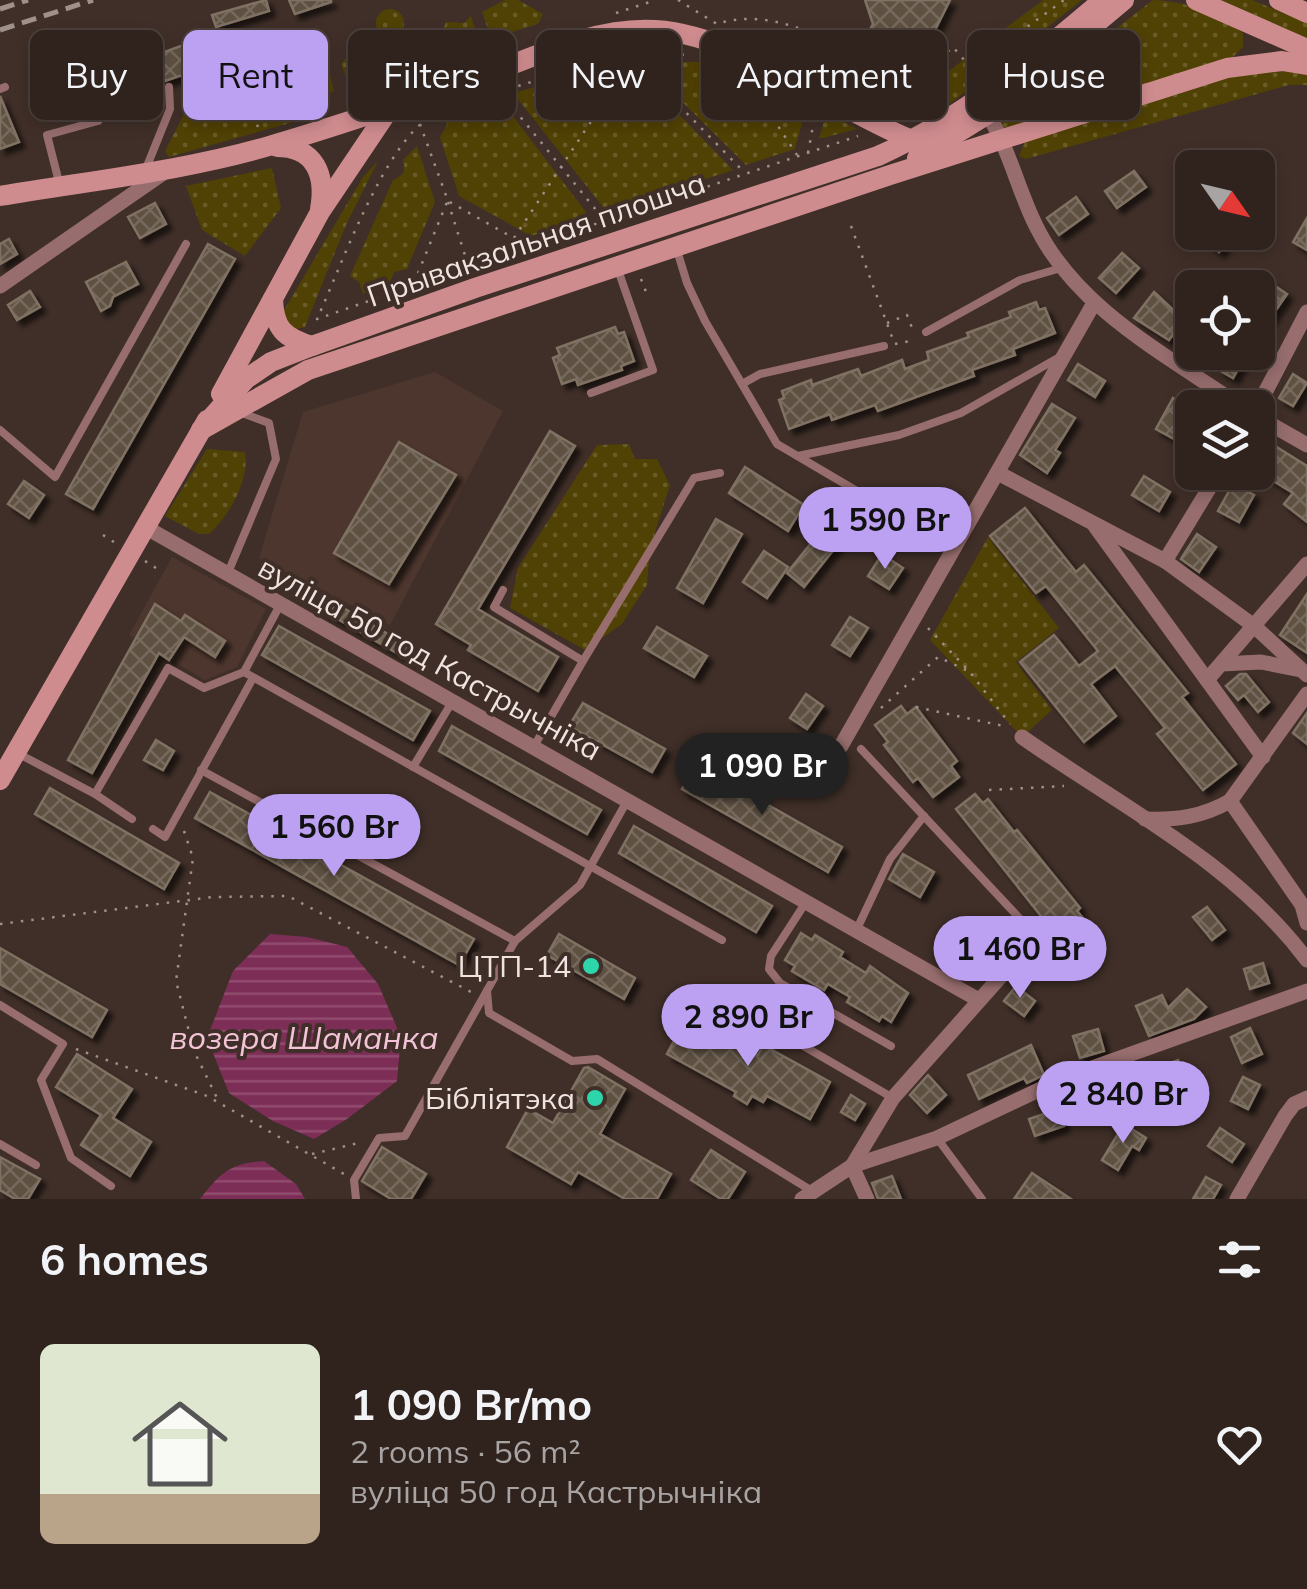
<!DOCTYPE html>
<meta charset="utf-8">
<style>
:root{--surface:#30231e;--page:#382b27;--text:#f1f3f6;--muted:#a8a4a4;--line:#4b403c;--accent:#bca0f2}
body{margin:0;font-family:Mulish,sans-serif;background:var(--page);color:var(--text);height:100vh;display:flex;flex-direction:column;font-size:38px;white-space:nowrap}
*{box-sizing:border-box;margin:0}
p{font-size:32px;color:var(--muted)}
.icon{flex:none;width:55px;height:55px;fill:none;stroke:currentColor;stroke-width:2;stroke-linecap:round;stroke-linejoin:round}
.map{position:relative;height:1199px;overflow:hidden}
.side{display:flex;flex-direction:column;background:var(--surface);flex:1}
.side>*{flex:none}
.banner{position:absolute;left:30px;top:30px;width:1248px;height:90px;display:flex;gap:20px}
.needle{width:65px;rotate:124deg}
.controls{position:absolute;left:1175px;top:150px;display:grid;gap:20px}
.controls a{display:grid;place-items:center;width:100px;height:100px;border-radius:15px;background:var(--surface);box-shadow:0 5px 15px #0003,0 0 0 2px var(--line);font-size:50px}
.price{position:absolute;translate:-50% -85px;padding:0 22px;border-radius:35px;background:var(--accent);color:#111;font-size:32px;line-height:65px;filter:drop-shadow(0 2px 5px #0008)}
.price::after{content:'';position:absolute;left:50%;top:60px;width:30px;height:22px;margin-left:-15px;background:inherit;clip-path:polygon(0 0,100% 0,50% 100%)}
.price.selected{background:#222;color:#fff}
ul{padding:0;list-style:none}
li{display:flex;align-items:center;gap:30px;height:250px;padding:0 40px}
li span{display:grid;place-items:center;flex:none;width:280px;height:200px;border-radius:15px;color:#555}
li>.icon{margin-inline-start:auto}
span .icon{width:120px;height:120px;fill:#fffc;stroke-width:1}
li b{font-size:42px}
h2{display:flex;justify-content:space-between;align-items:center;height:120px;padding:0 40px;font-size:42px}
.chip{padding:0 35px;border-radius:15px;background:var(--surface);box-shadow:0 5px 15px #0003,0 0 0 2px var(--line);font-size:35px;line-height:90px}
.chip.selected{background:var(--accent);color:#111}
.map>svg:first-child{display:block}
.built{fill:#4d362d}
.grass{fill:url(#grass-dots)}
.water{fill:url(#water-rules)}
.building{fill:url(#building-cross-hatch);stroke:#807263;stroke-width:2.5;filter:url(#shadow)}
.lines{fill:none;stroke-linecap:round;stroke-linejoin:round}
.path{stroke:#9e908a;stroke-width:2.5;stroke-dasharray:2.5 8;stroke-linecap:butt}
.lane{stroke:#976d6e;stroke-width:8}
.street{stroke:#976d6e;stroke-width:15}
.secondary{stroke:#cf8c8f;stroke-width:20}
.rail{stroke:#9f908b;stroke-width:5;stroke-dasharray:15 8;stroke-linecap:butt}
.poi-dot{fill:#2dd5ab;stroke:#402f28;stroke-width:4}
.labels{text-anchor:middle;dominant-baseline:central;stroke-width:8;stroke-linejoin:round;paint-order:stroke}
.street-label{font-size:30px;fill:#f0e4e0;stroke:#402f28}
.poi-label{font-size:30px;fill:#f0e4e0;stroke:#402f28;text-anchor:end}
.water-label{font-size:32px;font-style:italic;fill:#f3c4d8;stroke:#402f28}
</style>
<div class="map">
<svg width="1307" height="1199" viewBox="0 0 1307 1199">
<defs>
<pattern id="grass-dots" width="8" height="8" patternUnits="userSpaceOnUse" patternTransform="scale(2.5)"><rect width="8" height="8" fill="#504104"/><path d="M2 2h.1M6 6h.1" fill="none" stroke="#6a5c28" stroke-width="1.8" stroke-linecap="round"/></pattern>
<pattern id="water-rules" width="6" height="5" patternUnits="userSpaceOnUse" patternTransform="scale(2.5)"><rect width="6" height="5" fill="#7d2e57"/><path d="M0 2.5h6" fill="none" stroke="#904c6f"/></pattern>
<pattern id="building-cross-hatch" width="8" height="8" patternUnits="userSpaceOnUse" patternTransform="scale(2.5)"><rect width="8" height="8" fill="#5e5142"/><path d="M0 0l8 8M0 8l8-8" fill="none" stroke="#756a5d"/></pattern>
<filter id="shadow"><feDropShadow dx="5.5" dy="5.5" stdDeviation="2.5" flood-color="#0009"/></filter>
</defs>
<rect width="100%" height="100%" fill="#402f28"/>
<g class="built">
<path d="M435 372 503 411 390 625 259 558 303 412Z"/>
<path d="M172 557 266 609 237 667 205 680 129 635Z"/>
</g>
<g class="grass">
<path d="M505 0H518L543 14 538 24 491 38 482 12Z"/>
<path d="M1043 0H1082L946 107C929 116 916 124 897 122L905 104Z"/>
<path d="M1153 0C1178 0 1228 14 1243 34V47L1232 58 1002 129 997 123 1001 118Z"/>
<path d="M1221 0H1252L1307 23V38Z"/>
<circle cx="390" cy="23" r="14"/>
<path d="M471 16 479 42 420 62 411 36 422 37 428 34V28L443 30 446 22 464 23Z"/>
<path d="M312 37 328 68 334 91 325 94 329 112 169 157 165 151 209 66Z"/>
<path d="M791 38 820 53 818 80 767 57 774 43Z"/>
<path d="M378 45 388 78 352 93 341 64 345 59 352 60 355 55 362 57 365 51 372 53Z"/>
<path d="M628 62 733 170 607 212 513 93Z"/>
<path d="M642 62H701L760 81 807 105 795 149 746 165Z"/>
<path d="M854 71 885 88V99L865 105 833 87 839 75Z"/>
<path d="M1276 71 1307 73V85H1289L1026 159 1019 156 1026 140 1219 79Z"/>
<path d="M502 102 589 216 531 236 459 196 440 137 447 125 444 117Z"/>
<path d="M826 113 857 129 819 139Z"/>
<path d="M417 146 435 202 407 269 394 272 390 282 363 294 359 282 350 276 393 180C404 175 406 171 403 160Z"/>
<path d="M378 161 346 225 305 327 296 329 286 323 283 312 363 177Z"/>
<path d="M272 168 281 208 245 256 202 230 186 186Z"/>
<path d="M629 444 635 459H657L670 485 650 548 647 585 622 624 585 650 510 608 518 568 597 445Z"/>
<path d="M207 449 245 452C250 480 229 516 209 534H199L165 516Z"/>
<path d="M988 537 1059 628 1016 662 1052 710 1022 737 930 640Z"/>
</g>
<g class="water">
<path d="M270 934 307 937 347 947 378 984 401 1037 397 1081 347 1119 314 1139 273 1121 229 1093 207 1038 233 971Z"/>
<path d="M264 1161 296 1184 305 1199H200C220 1173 230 1163 264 1161Z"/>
</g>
<g class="building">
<path d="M266 0 269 11 216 27 212 15Z"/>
<path d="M289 0H331V2L295 14Z"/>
<path d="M865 0H950L928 44 932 56 920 60 913 74 860 48 873 24Z"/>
<path d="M200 39 209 66 165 81 156 55Z"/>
<path d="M130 52 141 84 57 113 46 80Z"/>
<path d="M0 96 19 142 0 149Z"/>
<path d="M1134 171 1146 187 1117 208 1105 191Z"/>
<path d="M1076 197 1088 214 1059 235 1047 218Z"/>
<path d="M155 203 166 224 140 238 128 217Z"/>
<path d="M1307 218V250L1293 242Z"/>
<path d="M1195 232H1235L1219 252Z"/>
<path d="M9 239 17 254 0 264V244Z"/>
<path d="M208 244 235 259 93 509 66 494Z"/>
<path d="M1122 253 1139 268 1116 293 1099 278Z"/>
<path d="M126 262 138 284 113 297 110 306 101 311 86 282Z"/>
<path d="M1266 280 1287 294 1267 323 1258 316V292Z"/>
<path d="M30 291 40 307 17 320 8 305Z"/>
<path d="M1154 292 1184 320 1169 340 1134 318Z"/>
<path d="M1036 302 1039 310 1045 308 1055 333 1013 349 1015 355 972 370 974 376 878 411 875 405 832 420 830 414 789 429 779 400 784 398 782 391 811 380 812 385 858 369 861 376 902 360 905 369 929 360 927 352 969 337 967 333 1011 317 1009 312Z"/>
<path d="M615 327 618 334 624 332 634 361 621 366 622 370 578 385 576 379 562 384 553 358 560 355 557 348Z"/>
<path d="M1230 352H1248L1233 378 1219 370Z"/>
<path d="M1078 364 1105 381 1095 397 1068 380Z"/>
<path d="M1293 374 1307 383 1293 406 1279 398Z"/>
<path d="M1173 398 1192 409V449L1156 429Z"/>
<path d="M1052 404 1075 418 1055 450 1060 453 1047 473 1020 455Z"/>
<path d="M550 431 575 446 478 609 558 657 538 691 468 650 471 645 436 624Z"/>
<path d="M399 442 456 475 389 584 334 553Z"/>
<path d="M1275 446 1307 466V522L1284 504 1293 493 1259 472Z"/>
<path d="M745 467 804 505 788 531 729 493Z"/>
<path d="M1144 476 1170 492 1159 511 1132 495Z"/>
<path d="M24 481 44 495 29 518 8 504Z"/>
<path d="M1233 484 1254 495 1239 522 1218 511Z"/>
<path d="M1025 508 1076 572 1084 565 1188 693 1182 697 1236 764 1203 790 1157 734 1165 728 1115 666 1091 684 1116 716 1084 742 1020 662 1054 635 1079 666 1098 651 1046 586 1036 593 990 536Z"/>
<path d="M837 511 854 524 804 587 787 573Z"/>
<path d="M716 519 742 534 703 603 677 588Z"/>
<path d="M1197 534 1216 547 1199 572 1181 559Z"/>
<path d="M764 551 788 567 767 598 743 582Z"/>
<path d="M882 554 903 568 889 589 868 576Z"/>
<path d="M1307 594V653L1280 635Z"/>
<path d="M328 599 415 650 409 660 322 610Z"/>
<path d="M155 604 181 621 185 615 225 641 215 657 184 637 169 660 159 653 92 773 68 760Z"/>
<path d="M850 617 868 628 850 656 832 645Z"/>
<path d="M279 626 430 711 413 740 262 655Z"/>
<path d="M657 627 707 656 694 677 644 648Z"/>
<path d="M1240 674H1246L1269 702 1258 712 1244 695 1238 700 1226 686Z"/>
<path d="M806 694 823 706 807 729 790 718Z"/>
<path d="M583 703 665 749 652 772 569 726Z"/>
<path d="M901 706 907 714 916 707 957 761 951 766 959 777 933 797 918 778 913 782 884 745 888 742 875 725Z"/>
<path d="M1307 713V744L1293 733Z"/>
<path d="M452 726 601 810 587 834 439 751Z"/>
<path d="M156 740 174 751 163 770 144 760Z"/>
<path d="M696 764 842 847 828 872 682 789Z"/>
<path d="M50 788 179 863 164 889 35 814Z"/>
<path d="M210 792 474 939 459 965 195 818Z"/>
<path d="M975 794 983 803 988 799 1014 832 1017 830 1080 908 1077 911 1089 925 1064 945 956 809Z"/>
<path d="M634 826 772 906 756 932 619 853Z"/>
<path d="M903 854 934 872 920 897 889 879Z"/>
<path d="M1207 907 1225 930 1212 940 1193 917Z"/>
<path d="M801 933 812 940 815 935 843 952 840 957 866 973 870 966 908 993 891 1022 882 1016 879 1021 847 1002 850 997 828 984 824 990 792 971 795 966 785 960Z"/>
<path d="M559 934 635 978 624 999 547 955Z"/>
<path d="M0 948 107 1010 92 1037 0 984Z"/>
<path d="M1263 963 1269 983 1250 989 1244 969Z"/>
<path d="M1016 986 1035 1001 1024 1016 1004 1001Z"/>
<path d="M1187 989 1206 1007 1194 1019 1149 1036 1136 1006 1162 995 1168 1008Z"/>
<path d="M687 1016 758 1055 763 1045 830 1082 810 1119 767 1096 763 1102 752 1096 747 1104 734 1096 736 1092 667 1054Z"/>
<path d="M1250 1028 1262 1054 1242 1063 1231 1037Z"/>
<path d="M1098 1029 1104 1051 1080 1058 1073 1036Z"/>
<path d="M1031 1045 1044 1075 1027 1083 1024 1078 979 1099 968 1075Z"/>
<path d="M77 1054 132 1089 113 1118 151 1142 130 1176 81 1145 101 1115 56 1087Z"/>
<path d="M1178 1060 1186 1080 1100 1110 1094 1091Z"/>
<path d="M588 1067 625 1089 600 1134 671 1174 657 1199H625L578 1172 571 1184 507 1147 528 1109 553 1123 584 1068Z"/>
<path d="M928 1075 946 1095 927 1113 910 1095Z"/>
<path d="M1243 1077 1260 1085 1248 1109 1231 1101Z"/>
<path d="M851 1095 865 1104 855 1120 841 1112Z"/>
<path d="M1058 1109 1064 1126 1035 1136 1029 1119Z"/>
<path d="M1124 1124 1146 1138 1139 1150 1132 1146 1118 1170 1102 1160Z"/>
<path d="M1220 1128 1244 1144 1232 1162 1208 1146Z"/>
<path d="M382 1147 426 1174 411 1199H391L362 1181Z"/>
<path d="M711 1150 745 1172 728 1199H721L691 1180Z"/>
<path d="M0 1157 40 1179 28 1199H15L0 1190Z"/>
<path d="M1032 1173 1071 1199H1014Z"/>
<path d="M892 1176 901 1199H878L872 1183Z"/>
<path d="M1206 1177 1221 1185 1213 1199H1193Z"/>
</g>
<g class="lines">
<g class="path">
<path d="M678 0 717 24C752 12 790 23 823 38L828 78"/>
<path d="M616 13 656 0"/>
<path d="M628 53 744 172"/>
<path d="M744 74 797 155"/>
<path d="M240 75 259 130"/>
<path d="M501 93 605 221 858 136"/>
<path d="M478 98 628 53 688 55"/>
<path d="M437 112C385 139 342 265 317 319L412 286 449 269 605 221"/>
<path d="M891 112 905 87 953 47 971 68 1064 0"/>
<path d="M420 124 448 201 526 245"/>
<path d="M808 153 816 110"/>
<path d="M448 202 470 271"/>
<path d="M851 226 892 337"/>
<path d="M514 238 633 58"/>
<path d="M641 279 646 292"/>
<path d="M414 283 447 202"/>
<path d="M887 323 907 315 914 333"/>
<path d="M895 344 915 340"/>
<path d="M103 535 117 544"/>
<path d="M145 561 156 568"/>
<path d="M928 628 969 671 1010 724"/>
<path d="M916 707 1008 727"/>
<path d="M881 708 938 657 966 670"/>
<path d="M989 790 1064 786"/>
<path d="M184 831 193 858 176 981 194 1051 219 1102"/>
<path d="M0 924 213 897 288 896 473 993"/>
<path d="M76 1049 207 1096 344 1174"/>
<path d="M312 1154 363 1142"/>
</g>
<g class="lane">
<path d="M0 89 5 87"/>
<path d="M145 171 170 109 169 87"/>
<path d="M60 186 47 135 98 121"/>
<path d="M676 247 687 283 705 321 777 444 862 494 923 539"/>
<path d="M926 332 1020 280 1061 268"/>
<path d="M742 384 760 374 884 346"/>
<path d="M591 393 653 370 617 267"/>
<path d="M0 430 55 477 186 244"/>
<path d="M798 456 899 435 961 413 1058 358"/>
<path d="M227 575 276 459 269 423 242 413"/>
<path d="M503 590 494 607 583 661 533 748"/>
<path d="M583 661 694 478 720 473"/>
<path d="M244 672 280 605"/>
<path d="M861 749 1037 937 1025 949"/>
<path d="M19 754 95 794 168 668 204 688 244 672 722 940"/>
<path d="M413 767 452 702"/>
<path d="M201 770 515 941"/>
<path d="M95 794 132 819"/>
<path d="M153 829 165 837 253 678"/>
<path d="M806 902 771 956 769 969 780 983 891 1046"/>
<path d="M856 931 890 859 924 816"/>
<path d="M487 991 489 1013 572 1061 597 1059 812 1191"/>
<path d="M726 1001 893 1098"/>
<path d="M0 1005 63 1044 41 1080 71 1158 111 1186"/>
<path d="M937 1138 982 1199"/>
<path d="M0 1144 36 1165"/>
<path d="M356 1199 354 1180 379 1138 405 1136 515 941 580 885 627 801"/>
</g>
<g class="street">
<path d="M982 106C1008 142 1016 186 1036 226 1077 310 1169 356 1243 408"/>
<path d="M0 286 166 171"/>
<path d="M1257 408 1307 312"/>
<path d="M1258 417 1307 445"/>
<path d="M998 473 1165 561 1254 626 1307 675"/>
<path d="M1095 526 1263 757"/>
<path d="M145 527 977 999"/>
<path d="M1165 561 1219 472"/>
<path d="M1221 664 1261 662 1301 670"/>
<path d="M1207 680 1307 564"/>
<path d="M1022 737C1120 806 1234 862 1307 960"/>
<path d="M841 746 1094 303"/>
<path d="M1230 801 1302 905 1307 923"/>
<path d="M1145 819C1177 820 1202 817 1230 801L1307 694"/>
<path d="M802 1199 852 1166 937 1138 1064 1078 1307 991"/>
<path d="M867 1199 852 1166 893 1098 1025 949"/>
<path d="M1237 1199 1285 1116 1294 1104 1307 1098"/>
</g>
<g class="secondary">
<path d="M1196 0 1307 49"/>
<path d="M1279 0 1307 13"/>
<path d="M277 147C316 147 326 176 320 209"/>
<path d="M917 158 988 114 1124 0"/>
<path d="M0 196C88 181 184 171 269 146 338 126 405 103 472 80 528 60 593 26 655 30 740 35 834 109 912 140"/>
<path d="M273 299C274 328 284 338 312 346"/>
<path d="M221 394 320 212 390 108"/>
<path d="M212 417 246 379 271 362 312 346 475 288 878 156C961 119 1034 59 1103 0"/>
<path d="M201 430 308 370 890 175 1227 68 1282 61 1307 65"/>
<path d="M0 780 207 420"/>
</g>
<g class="rail">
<path d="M0 9 28 0"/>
<path d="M0 30 93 0"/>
</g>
</g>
<g class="poi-dot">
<circle cx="591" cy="966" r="10"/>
<circle cx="595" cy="1098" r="10"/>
</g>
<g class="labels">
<g class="street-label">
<text transform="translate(536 239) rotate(-19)">Прывакзальная плошча</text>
<text transform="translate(430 658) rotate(29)">вуліца 50 год Кастрычніка</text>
</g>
<g class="poi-label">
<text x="571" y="966">ЦТП-14</text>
<text x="575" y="1098">Бібліятэка</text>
</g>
<g class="water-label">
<text x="304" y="1037">возера Шаманка</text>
</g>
</g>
</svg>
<div class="controls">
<a><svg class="needle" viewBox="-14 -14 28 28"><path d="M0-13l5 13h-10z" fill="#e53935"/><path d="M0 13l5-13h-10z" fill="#a8a4a4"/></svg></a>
<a><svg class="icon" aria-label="locate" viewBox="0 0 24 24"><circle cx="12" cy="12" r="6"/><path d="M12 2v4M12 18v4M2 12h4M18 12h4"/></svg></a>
<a><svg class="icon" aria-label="layers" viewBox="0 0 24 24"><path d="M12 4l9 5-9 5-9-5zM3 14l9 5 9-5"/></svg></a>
</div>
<b class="price" style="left:885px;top:572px">1 590 Br</b>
<b class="price selected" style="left:762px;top:818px">1 090 Br</b>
<b class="price" style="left:334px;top:879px">1 560 Br</b>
<b class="price" style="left:1020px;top:1001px">1 460 Br</b>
<b class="price" style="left:748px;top:1069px">2 890 Br</b>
<b class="price" style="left:1123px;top:1146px">2 840 Br</b>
<div class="banner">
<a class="chip">Buy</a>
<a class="chip selected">Rent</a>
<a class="chip">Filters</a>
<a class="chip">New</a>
<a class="chip">Apartment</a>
<a class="chip">House</a>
</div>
</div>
<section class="side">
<h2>6 homes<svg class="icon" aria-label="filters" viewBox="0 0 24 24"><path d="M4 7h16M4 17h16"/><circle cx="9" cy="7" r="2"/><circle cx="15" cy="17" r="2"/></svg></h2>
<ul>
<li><span style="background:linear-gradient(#dfe7d0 75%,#b9a48a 0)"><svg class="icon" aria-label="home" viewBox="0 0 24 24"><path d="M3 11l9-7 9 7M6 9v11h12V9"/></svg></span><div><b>1 090 Br/mo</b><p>2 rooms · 56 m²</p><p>вуліца 50 год Кастрычніка</p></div><svg class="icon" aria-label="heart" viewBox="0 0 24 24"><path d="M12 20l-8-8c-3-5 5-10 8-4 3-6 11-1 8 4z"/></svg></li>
</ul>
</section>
